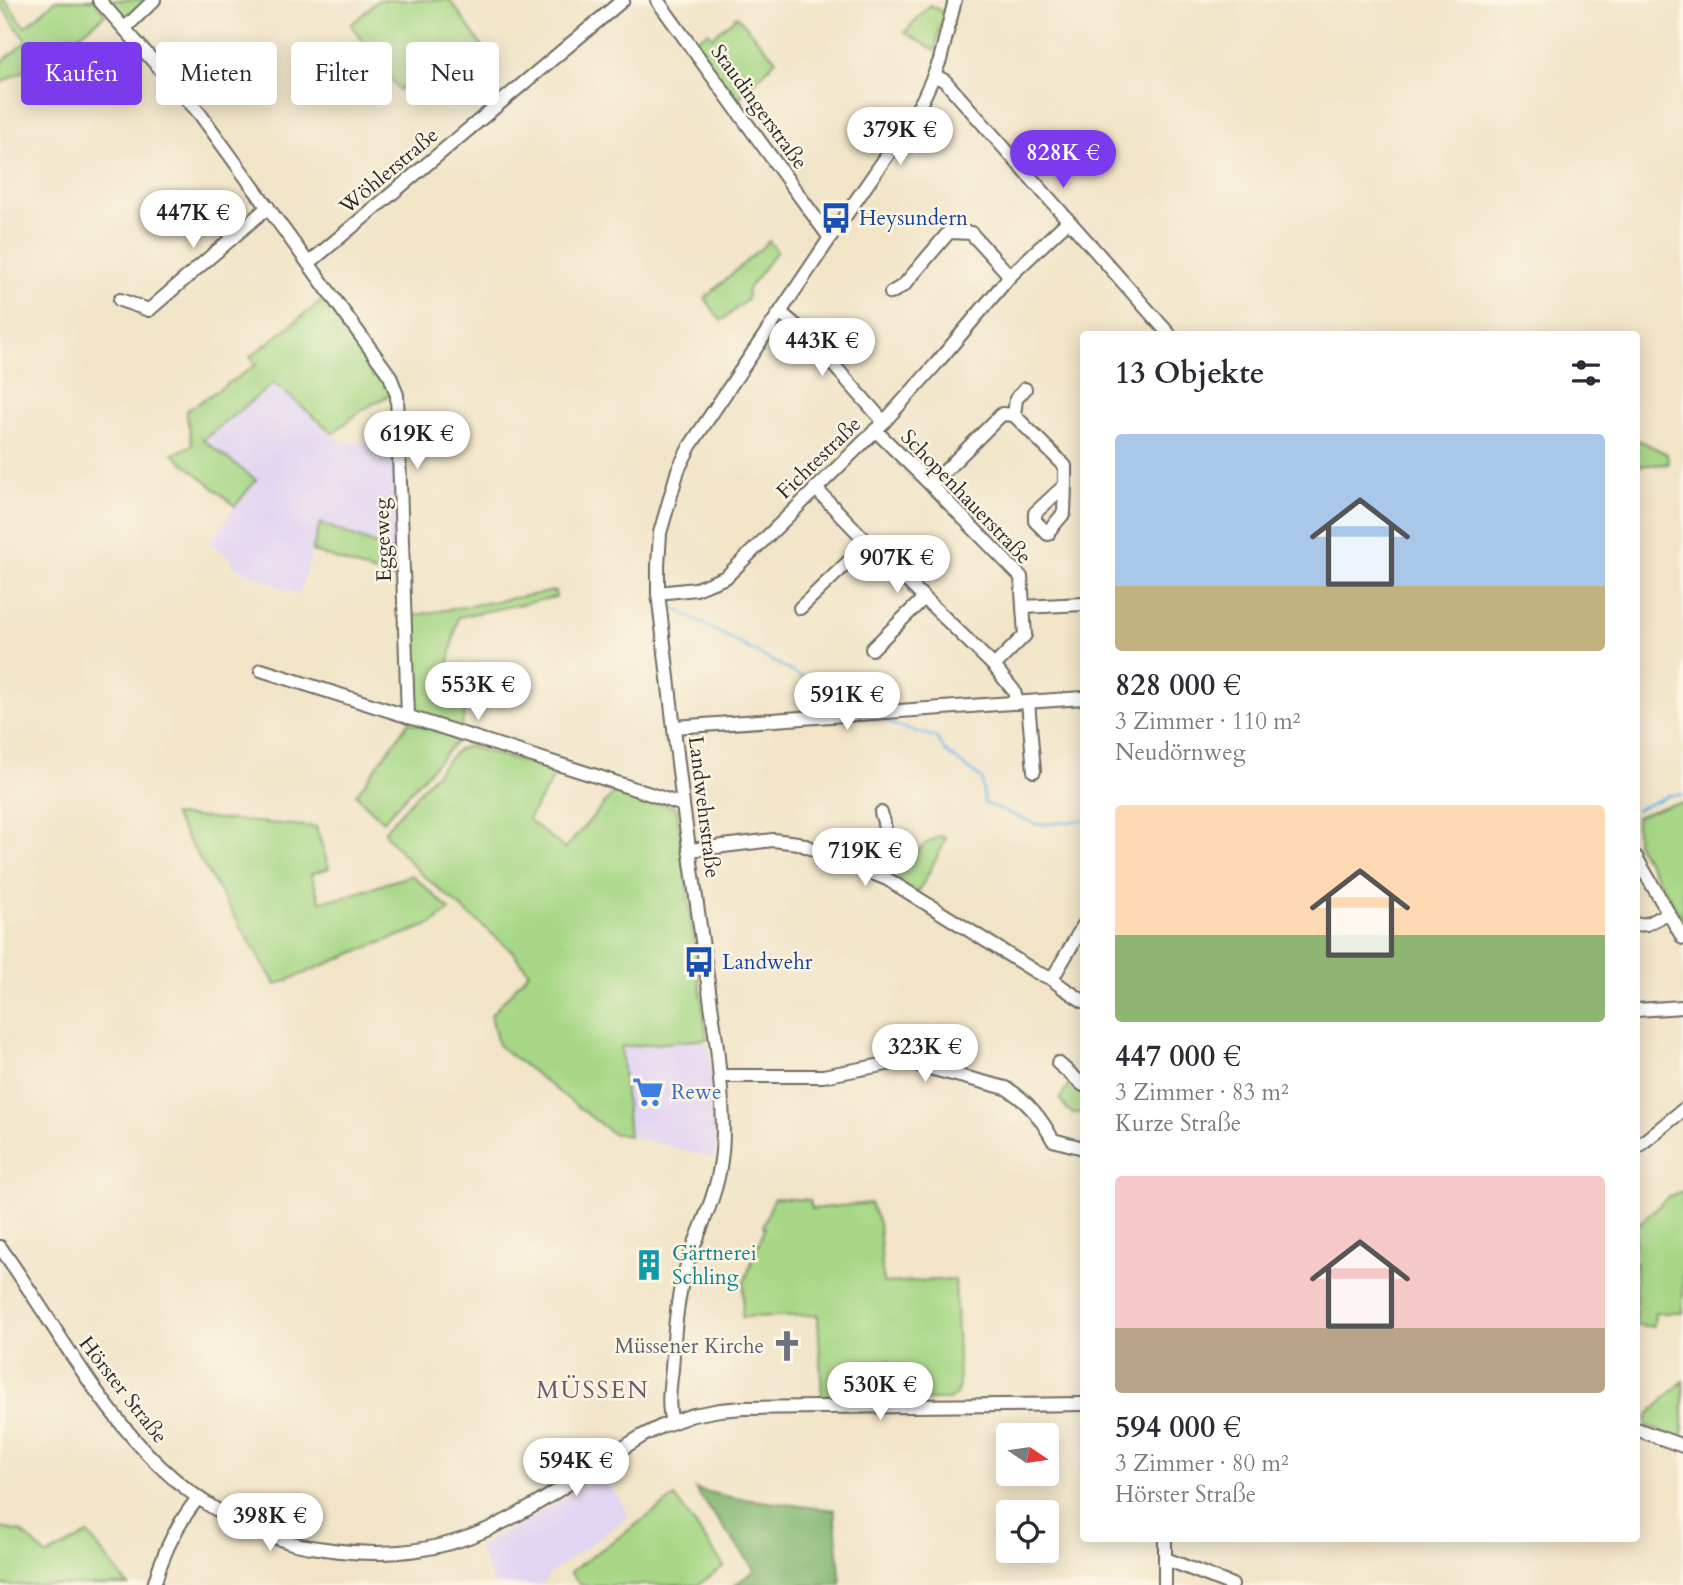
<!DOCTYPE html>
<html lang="de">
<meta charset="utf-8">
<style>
:root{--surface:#fff;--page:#f7f7f7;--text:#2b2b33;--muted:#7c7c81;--accent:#7c3aed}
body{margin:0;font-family:Cardo,serif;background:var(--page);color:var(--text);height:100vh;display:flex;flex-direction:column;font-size:26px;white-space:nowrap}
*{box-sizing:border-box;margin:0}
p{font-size:23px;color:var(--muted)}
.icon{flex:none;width:38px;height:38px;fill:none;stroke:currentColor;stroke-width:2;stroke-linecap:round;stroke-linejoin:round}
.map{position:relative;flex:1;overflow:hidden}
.panel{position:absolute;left:1080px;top:331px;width:560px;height:1211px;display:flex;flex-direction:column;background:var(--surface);border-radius:7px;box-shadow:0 4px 18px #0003}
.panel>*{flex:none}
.top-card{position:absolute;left:21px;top:42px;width:665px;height:63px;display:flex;gap:14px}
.needle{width:46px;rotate:103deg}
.controls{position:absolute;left:996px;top:1423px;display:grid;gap:14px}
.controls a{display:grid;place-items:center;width:63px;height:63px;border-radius:7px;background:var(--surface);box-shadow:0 4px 18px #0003;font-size:35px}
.price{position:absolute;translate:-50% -60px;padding:0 16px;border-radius:24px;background:#fff;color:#222;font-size:23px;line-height:46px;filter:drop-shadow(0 2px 4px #0008)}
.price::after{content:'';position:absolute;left:50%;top:42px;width:21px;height:16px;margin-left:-10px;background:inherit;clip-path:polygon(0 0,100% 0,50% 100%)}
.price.on{background:var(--accent);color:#fff}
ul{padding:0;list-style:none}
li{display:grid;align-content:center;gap:14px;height:371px;padding:0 35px}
li span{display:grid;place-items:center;height:217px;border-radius:7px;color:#555}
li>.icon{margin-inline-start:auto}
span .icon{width:126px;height:126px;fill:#fffc;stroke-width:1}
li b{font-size:30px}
h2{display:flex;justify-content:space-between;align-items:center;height:84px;padding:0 35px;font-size:30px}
.pill{padding:0 24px;border-radius:7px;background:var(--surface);box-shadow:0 4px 18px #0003;font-size:24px;line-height:63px}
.pill.on{background:var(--accent);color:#fff}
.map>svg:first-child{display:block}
.built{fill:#e2d4f3}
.green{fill:#a7d786;stroke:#698158;stroke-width:2}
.forest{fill:#85b873;stroke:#58724f;stroke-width:2}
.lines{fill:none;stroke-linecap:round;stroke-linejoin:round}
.stream{stroke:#6fb9e8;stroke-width:2.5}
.minor-casing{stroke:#706c62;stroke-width:16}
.minor{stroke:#fff;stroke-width:12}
.labels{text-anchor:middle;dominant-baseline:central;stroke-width:5;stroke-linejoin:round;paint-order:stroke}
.street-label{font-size:21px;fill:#2b2b2b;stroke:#fcf5e5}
.transit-label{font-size:21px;fill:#164399;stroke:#fcf5e5;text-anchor:start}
.shop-label{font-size:21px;fill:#366cbe;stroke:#fcf5e5;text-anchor:start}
.culture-label{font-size:21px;fill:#0d838f;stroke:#fcf5e5;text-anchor:start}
.worship-label{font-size:21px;fill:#5b616d;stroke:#fcf5e5;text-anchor:end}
.quarter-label{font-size:24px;letter-spacing:2px;fill:#705769;stroke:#fcf5e5}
</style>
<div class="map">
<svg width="1683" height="1585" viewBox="0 0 1683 1585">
<rect width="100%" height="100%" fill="#fcf5e5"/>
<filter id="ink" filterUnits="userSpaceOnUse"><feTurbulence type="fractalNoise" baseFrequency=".0143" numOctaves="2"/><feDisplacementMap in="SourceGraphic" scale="14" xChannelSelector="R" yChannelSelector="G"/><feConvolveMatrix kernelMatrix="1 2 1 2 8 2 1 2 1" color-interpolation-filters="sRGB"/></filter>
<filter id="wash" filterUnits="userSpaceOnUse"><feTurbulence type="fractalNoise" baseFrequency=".00686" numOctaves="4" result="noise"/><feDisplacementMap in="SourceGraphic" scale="28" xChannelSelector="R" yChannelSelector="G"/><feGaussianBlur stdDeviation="1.57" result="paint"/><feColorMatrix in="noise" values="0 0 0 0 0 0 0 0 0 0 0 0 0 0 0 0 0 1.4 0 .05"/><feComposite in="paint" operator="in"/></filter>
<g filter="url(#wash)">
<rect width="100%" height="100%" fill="#f1e4c7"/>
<g class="built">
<path d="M275 383 333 433 343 444 397 438 399 554 321 523 299 595 231 566 234 560 211 544 235 506 255 480 203 440Z"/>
<path d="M702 1040 708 1045 716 1145 714 1158 629 1136 621 1047Z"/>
<path d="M602 1473 629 1515 548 1575 543 1585H494L478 1547 545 1510Z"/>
</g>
<g class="green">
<path d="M0 0H5L25 27 56 0H95L105 15 51 57 0 83V64L26 41 0 4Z"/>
<path d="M104 0H150L125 23Z"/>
<path d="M378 0H450L488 54C476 64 460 84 443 79 438 77 433 72 429 68L422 69 399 90 351 25Z"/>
<path d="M930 5 945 13 939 31 935 51 905 32Z"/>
<path d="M737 16 776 60 736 101 692 42 708 32 712 37Z"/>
<path d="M769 241 777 251 748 289 747 300 721 321 705 298Z"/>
<path d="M328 296 387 381 393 393 362 410 333 433 274 383 203 440 256 480 235 506 173 454 192 445 186 411 256 365 250 357Z"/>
<path d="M1636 439 1667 454 1668 464 1636 466Z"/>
<path d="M320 523 399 554 401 579 391 578 312 551Z"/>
<path d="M555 591 556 597 458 617 448 667 449 681 466 703 461 731 421 717 415 710 413 699 410 616Z"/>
<path d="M409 722 454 737 456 742 383 821 356 795Z"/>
<path d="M467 746 557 772 528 819 565 849 618 788 677 808 707 1039 621 1047 629 1136 612 1133 498 1045 491 1015 529 972 512 951 418 871 387 837 385 831 388 826 456 751Z"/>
<path d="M1683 803V920L1636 843V817L1663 807Z"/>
<path d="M173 815 316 827 329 868 311 874 320 901 341 898 412 875 450 910 432 924 358 951 276 985Z"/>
<path d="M940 836 945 838 944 844 919 891 917 892 893 879 889 873 901 868 925 844Z"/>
<path d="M1071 1080 1083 1089V1112C1068 1116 1068 1110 1060 1099Z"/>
<path d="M1683 1191V1313H1655L1654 1326H1636V1212L1639 1224 1669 1196Z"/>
<path d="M774 1198 810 1200 812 1209 870 1203 879 1223 883 1283 955 1279 959 1386 956 1395 949 1400H893L890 1361 864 1363 867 1400 822 1401 818 1315 742 1317 744 1283 765 1227 763 1226Z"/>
<path d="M1683 1381V1440L1647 1426 1646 1422 1648 1415Z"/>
<path d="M675 1497 724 1566 698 1585H580L570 1572Z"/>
<path d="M0 1528 22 1532 47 1556 88 1534 128 1585H0Z"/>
</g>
<path class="forest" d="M695 1489 734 1498 834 1510 841 1585H735L755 1570Z"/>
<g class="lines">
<g class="stream">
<path d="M670 606 858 707"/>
<path d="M885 720 894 725 936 737 946 752 982 779 984 803 1038 825 1083 820"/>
<path d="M1636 810 1670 795H1683"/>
</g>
</g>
</g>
<g filter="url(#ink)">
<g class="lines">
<defs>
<g id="minor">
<path d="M99 0 200 114 390 376 397 395 408 717"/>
<path d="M657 0 830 238"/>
<path d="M125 28 154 0"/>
<path d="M934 75 945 81 1169 334"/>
<path d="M309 263 623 0"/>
<path d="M891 293 904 285 949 232 971 233 1010 276"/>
<path d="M120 300 149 310 268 207"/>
<path d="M781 313 806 334 884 422"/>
<path d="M1014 415 1065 466V485L1035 513V521L1048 534"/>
<path d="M875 430 931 485 1021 577 1025 635 994 666"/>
<path d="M931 485 1002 414 1014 415 1016 399 1025 389"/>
<path d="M815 488 868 543 994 666 1014 691 1017 703"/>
<path d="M1047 533 1064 513 1065 485"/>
<path d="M658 593 696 589 726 577 884 422 936 364 1010 276 1068 221"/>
<path d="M1023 607 1083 604"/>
<path d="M800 608 868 543"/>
<path d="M872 649 924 598"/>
<path d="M261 670 599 777 683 805"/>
<path d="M1028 702 1034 771"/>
<path d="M675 727 1083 698"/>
<path d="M690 850 773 840 798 843 887 879 1036 972 1052 979 1062 987 1083 1001"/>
<path d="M1636 857 1683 938"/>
<path d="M866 871C880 851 891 837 881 813"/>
<path d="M1636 925 1647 924 1668 913"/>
<path d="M1052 979 1083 926"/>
<path d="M1636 1010 1683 1007"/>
<path d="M1058 1063 1083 1085"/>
<path d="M720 1076H823L898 1062 910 1063 1006 1088C1028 1101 1041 1118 1053 1140L1083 1148"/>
<path d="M1636 1148 1683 1110"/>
<path d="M0 1247C84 1364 138 1497 289 1542 300 1546 313 1547 325 1549 372 1556 421 1554 466 1538 531 1515 585 1470 644 1435L662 1426 693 1415 720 1410 743 1408 1083 1404"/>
<path d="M672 1422C667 1405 670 1386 672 1369 674 1338 676 1307 683 1278 694 1238 716 1202 721 1160 726 1127 720 1080 717 1047L683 805 658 593V566L660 533 678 470 690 446 830 238 902 134 923 99 934 75 940 60 955 0"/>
<path d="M1636 1429 1683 1446"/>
<path d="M1166 1559 1232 1585"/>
<path d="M154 1585C163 1552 177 1524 198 1498"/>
<path d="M1165 1585V1538"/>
</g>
</defs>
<use href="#minor" class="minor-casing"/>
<use href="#minor" class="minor"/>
</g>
</g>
<defs>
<symbol id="bus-bare" viewBox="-9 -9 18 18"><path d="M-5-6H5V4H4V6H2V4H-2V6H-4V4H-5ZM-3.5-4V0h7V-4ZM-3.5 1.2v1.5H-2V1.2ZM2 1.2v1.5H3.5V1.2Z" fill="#1a4fb4" stroke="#fcf5e5" stroke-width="2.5" paint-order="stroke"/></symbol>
<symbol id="supermarket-bare" viewBox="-9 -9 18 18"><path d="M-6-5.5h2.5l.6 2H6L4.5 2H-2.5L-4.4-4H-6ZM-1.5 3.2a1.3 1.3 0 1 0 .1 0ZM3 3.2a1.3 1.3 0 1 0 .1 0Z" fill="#3f7fe0" stroke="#fcf5e5" stroke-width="2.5" paint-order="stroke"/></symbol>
<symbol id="building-bare" viewBox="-9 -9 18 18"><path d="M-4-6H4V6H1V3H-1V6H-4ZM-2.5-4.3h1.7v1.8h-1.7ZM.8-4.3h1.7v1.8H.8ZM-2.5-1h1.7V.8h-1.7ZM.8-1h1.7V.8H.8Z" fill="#0f9aa8" stroke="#fcf5e5" stroke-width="2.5" paint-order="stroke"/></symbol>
<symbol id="church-bare" viewBox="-9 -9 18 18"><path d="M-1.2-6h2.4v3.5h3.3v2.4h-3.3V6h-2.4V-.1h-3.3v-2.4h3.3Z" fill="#6b7280" stroke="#fcf5e5" stroke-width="2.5" paint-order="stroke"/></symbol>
</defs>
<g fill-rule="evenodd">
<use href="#bus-bare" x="814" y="196" width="44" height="44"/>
<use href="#bus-bare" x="677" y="940" width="44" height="44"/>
<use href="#supermarket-bare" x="626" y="1070" width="44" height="44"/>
<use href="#building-bare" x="627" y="1243" width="44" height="44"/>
<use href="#church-bare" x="765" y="1324" width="44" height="44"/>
</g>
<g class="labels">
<g class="street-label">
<text transform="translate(759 107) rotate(54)">Staudingerstraße</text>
<text transform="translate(389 171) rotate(-40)">Wöhlerstraße</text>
<text transform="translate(819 458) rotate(-44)">Fichtestraße</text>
<text transform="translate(966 497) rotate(46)">Schopenhauerstraße</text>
<text transform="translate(383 540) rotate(-92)">Eggeweg</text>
<text transform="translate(704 807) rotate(83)">Landwehrstraße</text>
<text transform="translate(123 1390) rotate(52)">Hörster Straße</text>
</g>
<g class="transit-label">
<text x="859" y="218">Heysundern</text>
<text x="722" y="962">Landwehr</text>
</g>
<g class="shop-label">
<text x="671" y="1092">Rewe</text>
</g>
<g class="culture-label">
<text x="672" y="1253">Gärtnerei<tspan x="672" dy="24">Schling</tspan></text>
</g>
<g class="worship-label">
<text x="764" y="1346">Müssener Kirche</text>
</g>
<g class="quarter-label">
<text x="593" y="1390">MÜSSEN</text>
</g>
</g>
</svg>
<div class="controls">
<a><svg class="needle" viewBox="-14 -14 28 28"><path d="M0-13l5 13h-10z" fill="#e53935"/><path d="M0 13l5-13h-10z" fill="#7c7c81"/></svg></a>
<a><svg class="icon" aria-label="locate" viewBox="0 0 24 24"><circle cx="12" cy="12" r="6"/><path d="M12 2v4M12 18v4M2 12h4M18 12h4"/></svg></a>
</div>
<b class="price" style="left:900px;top:167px">379K €</b>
<b class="price on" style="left:1063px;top:190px">828K €</b>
<b class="price" style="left:193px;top:250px">447K €</b>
<b class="price" style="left:822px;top:378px">443K €</b>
<b class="price" style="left:417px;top:471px">619K €</b>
<b class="price" style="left:897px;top:595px">907K €</b>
<b class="price" style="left:478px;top:722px">553K €</b>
<b class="price" style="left:847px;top:732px">591K €</b>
<b class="price" style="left:865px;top:888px">719K €</b>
<b class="price" style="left:925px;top:1084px">323K €</b>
<b class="price" style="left:880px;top:1422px">530K €</b>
<b class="price" style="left:576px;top:1498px">594K €</b>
<b class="price" style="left:270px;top:1553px">398K €</b>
<div class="top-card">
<a class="pill on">Kaufen</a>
<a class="pill">Mieten</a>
<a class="pill">Filter</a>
<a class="pill">Neu</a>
</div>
<section class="panel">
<h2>13 Objekte<svg class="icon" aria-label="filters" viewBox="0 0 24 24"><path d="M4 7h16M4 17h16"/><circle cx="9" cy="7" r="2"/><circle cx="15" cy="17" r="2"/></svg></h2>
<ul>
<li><span style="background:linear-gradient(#a9c7e8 70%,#c2b280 0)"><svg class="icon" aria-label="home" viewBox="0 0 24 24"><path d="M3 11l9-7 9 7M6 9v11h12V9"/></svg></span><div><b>828 000 €</b><p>3 Zimmer · 110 m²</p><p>Neudörnweg</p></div></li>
<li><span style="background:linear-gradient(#ffd9b3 60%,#8fb573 0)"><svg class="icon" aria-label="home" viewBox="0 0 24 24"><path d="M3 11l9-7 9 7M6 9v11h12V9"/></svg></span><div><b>447 000 €</b><p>3 Zimmer · 83 m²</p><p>Kurze Straße</p></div></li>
<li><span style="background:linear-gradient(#f6c9c9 70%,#b9a48a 0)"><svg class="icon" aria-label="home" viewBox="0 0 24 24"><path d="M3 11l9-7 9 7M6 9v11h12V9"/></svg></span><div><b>594 000 €</b><p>3 Zimmer · 80 m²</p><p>Hörster Straße</p></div></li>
</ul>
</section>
</div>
